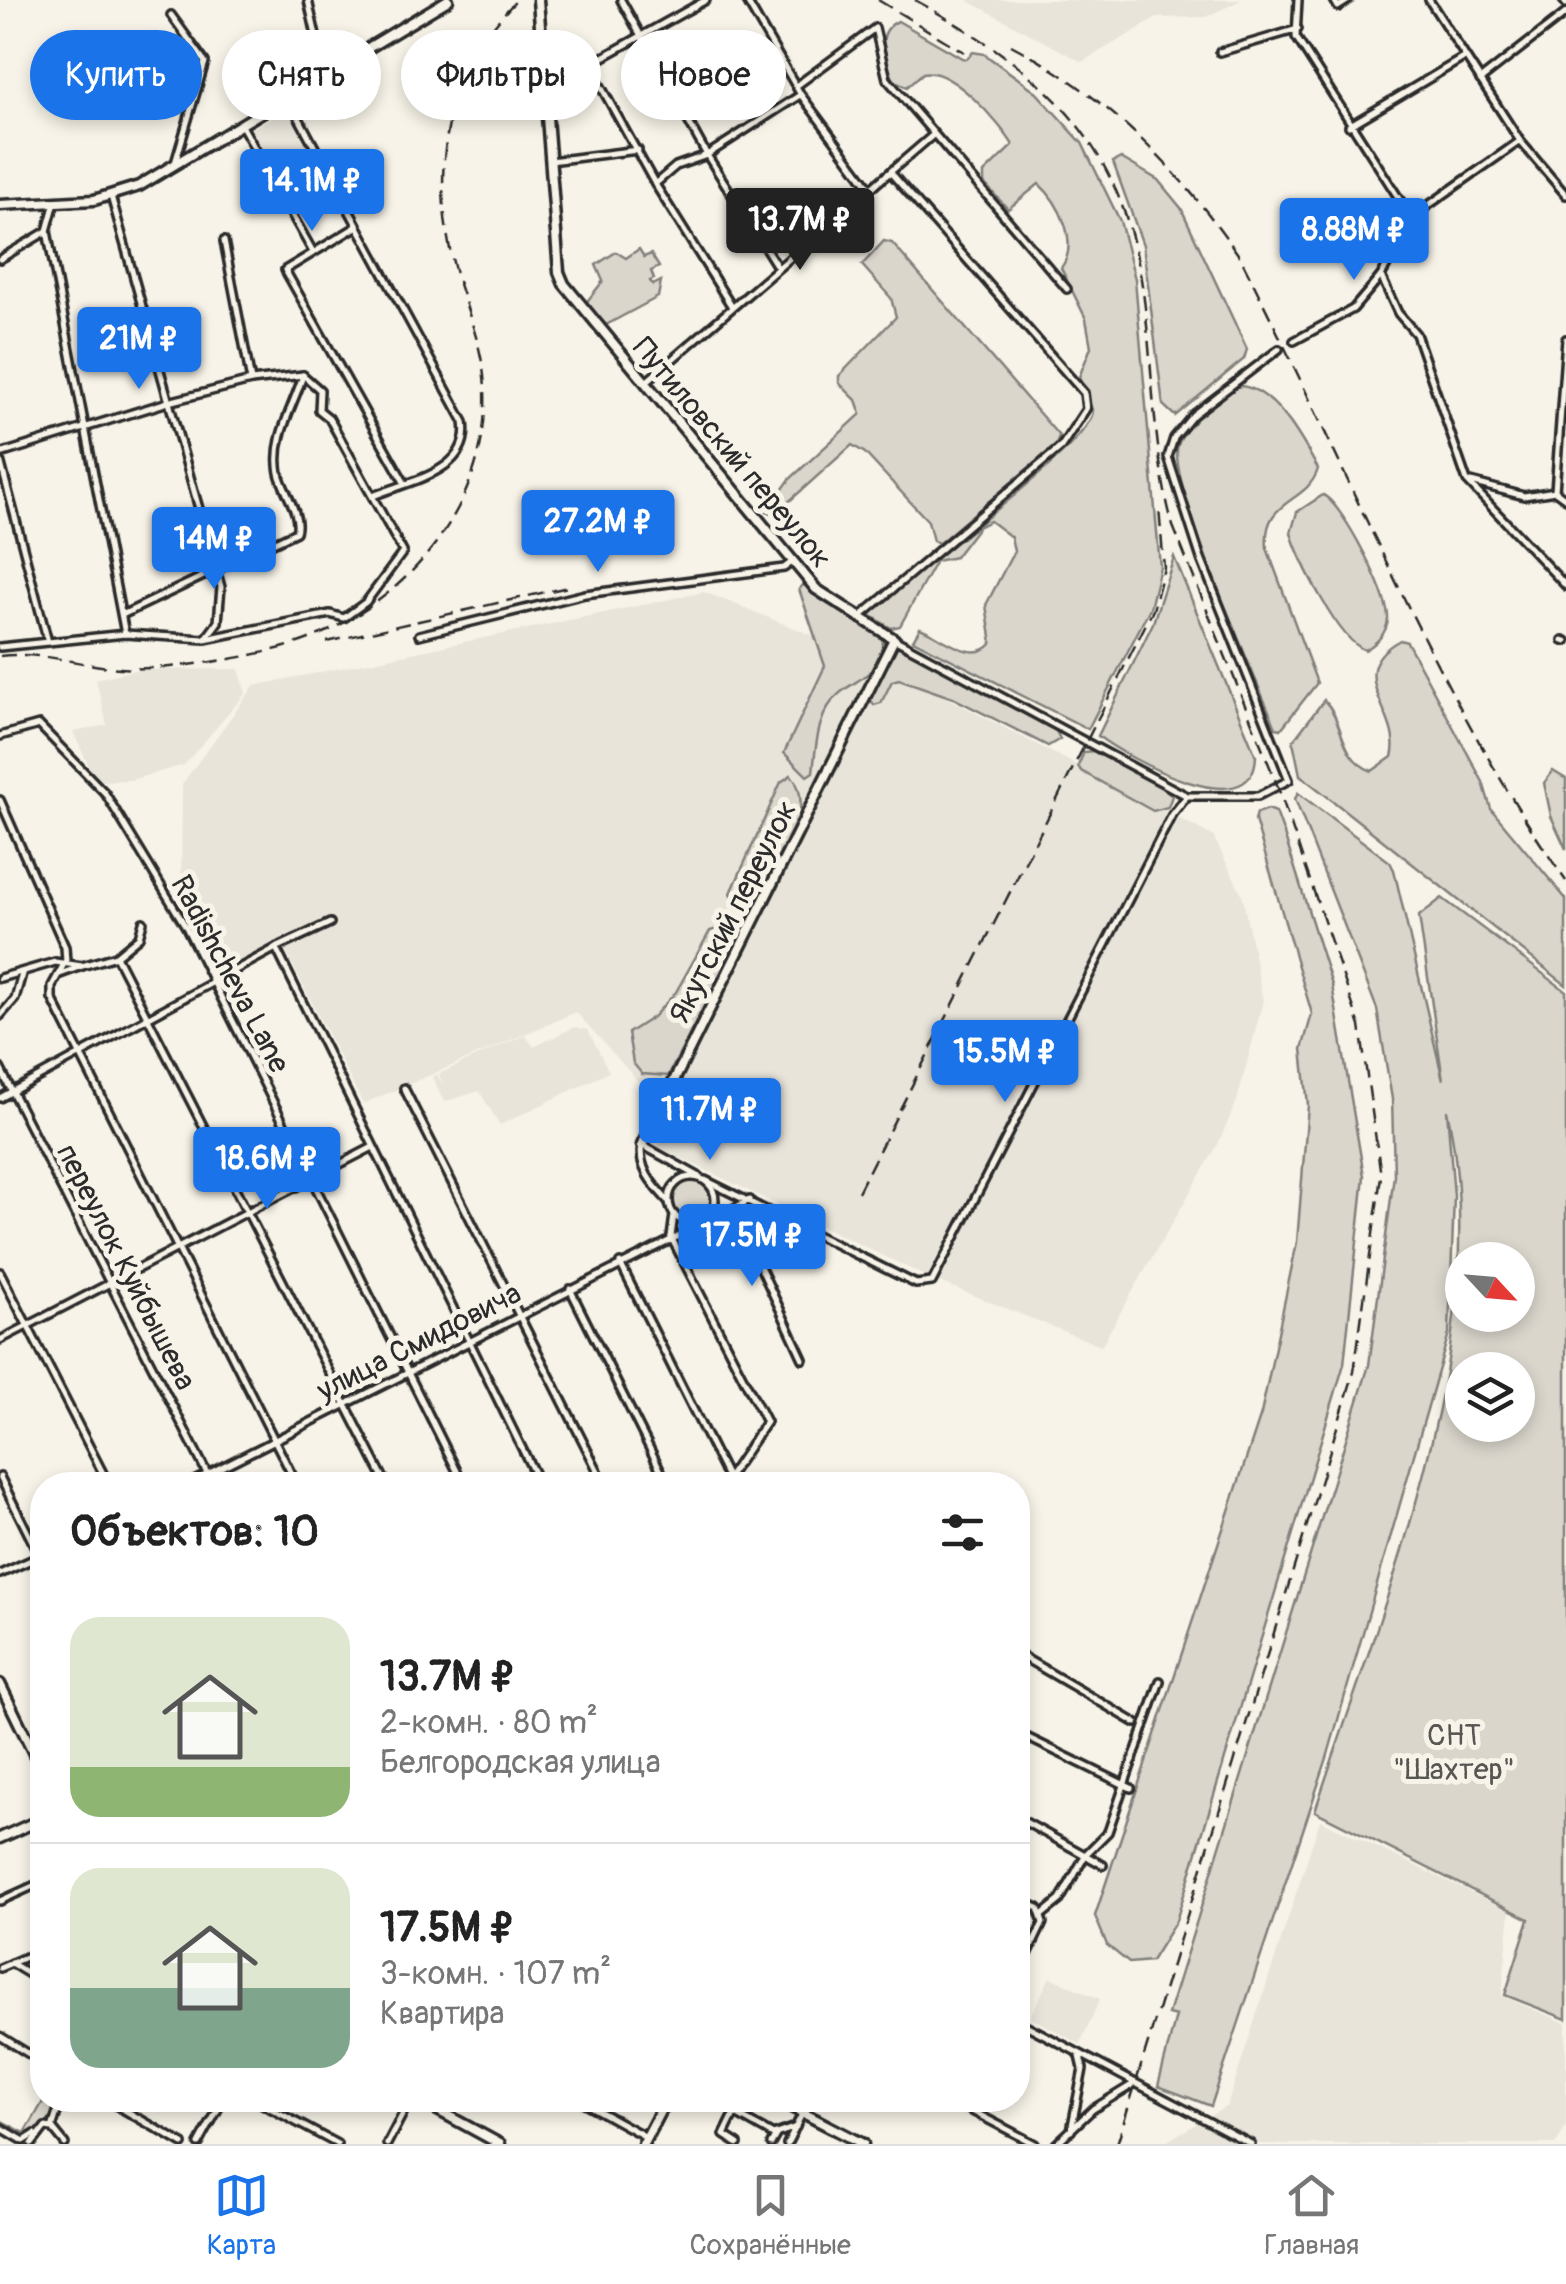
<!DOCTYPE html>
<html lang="ru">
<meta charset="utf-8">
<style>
:root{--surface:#fff;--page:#f2f2f2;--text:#222;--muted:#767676;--line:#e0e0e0;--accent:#1a73e8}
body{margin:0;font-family:Pangolin,sans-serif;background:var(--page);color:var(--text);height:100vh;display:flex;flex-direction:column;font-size:38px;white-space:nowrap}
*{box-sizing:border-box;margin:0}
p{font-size:32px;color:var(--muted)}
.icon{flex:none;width:55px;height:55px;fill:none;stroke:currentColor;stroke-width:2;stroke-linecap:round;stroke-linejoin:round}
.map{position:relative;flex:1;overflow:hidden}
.panel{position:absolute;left:30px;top:1472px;width:1000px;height:640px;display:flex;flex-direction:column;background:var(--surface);border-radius:40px;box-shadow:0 5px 15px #0003}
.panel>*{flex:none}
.guide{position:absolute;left:30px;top:30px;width:1000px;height:90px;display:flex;gap:20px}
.needle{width:65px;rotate:116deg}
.tools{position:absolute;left:1445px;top:1242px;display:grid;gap:20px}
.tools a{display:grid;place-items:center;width:90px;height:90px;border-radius:50%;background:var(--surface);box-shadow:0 5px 15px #0003;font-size:50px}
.price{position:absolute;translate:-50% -85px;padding:0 22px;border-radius:10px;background:var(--accent);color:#fff;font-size:32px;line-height:65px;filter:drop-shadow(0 2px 5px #0008)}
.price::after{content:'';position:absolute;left:50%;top:60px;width:30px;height:22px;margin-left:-15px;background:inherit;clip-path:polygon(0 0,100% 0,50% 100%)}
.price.current{background:#222;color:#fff}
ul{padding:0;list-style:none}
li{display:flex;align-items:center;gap:30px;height:250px;padding:0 40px}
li+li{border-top:2px solid var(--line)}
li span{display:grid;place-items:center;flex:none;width:280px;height:200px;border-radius:30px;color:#555}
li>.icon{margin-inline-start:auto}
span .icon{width:120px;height:120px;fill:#fffc;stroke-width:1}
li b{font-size:42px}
h2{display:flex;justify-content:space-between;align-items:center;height:120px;padding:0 40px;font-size:42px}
.tag{padding:0 35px;border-radius:45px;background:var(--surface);box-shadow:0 5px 15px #0003;font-size:35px;line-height:90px}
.tag.current{background:var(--accent);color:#fff}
.tabs{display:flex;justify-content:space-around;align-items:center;height:140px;border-top:2px solid var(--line);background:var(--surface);font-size:28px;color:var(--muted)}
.tabs a{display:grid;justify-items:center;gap:5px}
.tabs .current{color:var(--accent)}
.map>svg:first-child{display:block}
.built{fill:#e8e4da}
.green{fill:#dad6cc;stroke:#82807c;stroke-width:2.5;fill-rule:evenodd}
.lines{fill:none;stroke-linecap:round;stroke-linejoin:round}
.minor-casing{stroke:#2b2b2b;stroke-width:12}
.major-casing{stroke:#2b2b2b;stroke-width:15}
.minor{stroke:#f7f3e8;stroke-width:5}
.major{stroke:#f7f3e8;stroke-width:8}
.rail{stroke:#2b2b2b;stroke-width:2.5;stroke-dasharray:15 8;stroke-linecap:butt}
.labels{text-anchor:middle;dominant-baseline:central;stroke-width:10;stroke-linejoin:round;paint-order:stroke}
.street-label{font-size:30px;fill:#2b2b2b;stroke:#f7f3e8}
.park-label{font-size:30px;fill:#575653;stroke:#f7f3e8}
</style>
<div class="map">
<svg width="1566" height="2144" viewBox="0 0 1566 2144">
<rect width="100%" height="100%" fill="#f7f3e8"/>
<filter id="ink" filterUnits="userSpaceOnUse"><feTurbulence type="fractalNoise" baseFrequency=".01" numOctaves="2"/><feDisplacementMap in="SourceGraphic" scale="20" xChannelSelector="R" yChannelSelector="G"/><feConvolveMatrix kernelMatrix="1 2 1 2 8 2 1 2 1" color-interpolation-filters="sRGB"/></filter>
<g filter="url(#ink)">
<g class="built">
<path d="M967 0H1241L1206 17 1157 18 1082 62Z"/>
<path d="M290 107 331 183 290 206 250 130Z"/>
<path d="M704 592 872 659 1213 836 1242 894 1263 1001 1237 1101 1218 1144 1101 1346 927 1277 658 1147 672 1119 576 1012 363 1104 281 942 218 972 181 896 182 784 254 686Z"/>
<path d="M239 669 246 693 184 765 131 780 96 781 73 732 107 725 96 679 135 670Z"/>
<path d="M574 1027 588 1030 609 1072 500 1125 479 1091 444 1102 432 1077 437 1074 443 1085 439 1074 486 1052 525 1035 534 1047Z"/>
<path d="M1320 1820 1510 1911 1502 1996 1566 2023V2126L1556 2144H1162L1227 2106Z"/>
<path d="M1050 1977 1100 1999 1080 2044 1030 2017Z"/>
</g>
<g class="green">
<path d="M898 21 962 58 967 59 973 52 984 54 1034 90 1082 143 1120 221 1135 279 1160 567 1150 608 1088 729 913 640 920 628C942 636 973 666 992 643L986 605 1014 551 1011 537 990 521 978 527 955 557 936 561 900 626 891 628 870 615C907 574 1086 452 1093 412L1079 377 1091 347 1086 319 1061 268C1080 243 1059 202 1039 184L1008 209 984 183V173L1013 145C999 122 951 67 923 73L907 87 894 80C884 59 874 32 898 21Z"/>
<path d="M1121 158 1158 180 1181 208 1247 349 1244 359 1175 416 1163 405 1143 245 1113 162Z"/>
<path d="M884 241 892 243 1059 436 1056 445 939 543 933 541 928 521 865 453 852 445 774 515 767 511 790 479 861 414 856 400 839 383V376L896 317 891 298 862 265Z"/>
<path d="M639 249 644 257 651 254 659 267 651 271 654 279 650 281 653 285 661 281 658 297 606 325 585 304 603 281 596 265 616 252 626 258Z"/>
<path d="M1239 386C1274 387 1303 441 1318 469 1307 505 1262 497 1267 548L1317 683 1281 729 1276 728C1258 684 1166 479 1178 445 1186 423 1219 398 1239 386Z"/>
<path d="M1323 495C1342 503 1390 597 1388 619 1387 633 1376 644 1365 650 1338 640 1300 561 1291 533L1297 512Z"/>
<path d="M1174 557 1256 756C1253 829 1125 757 1098 736L1153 623Z"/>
<path d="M805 583 826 603 874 630 883 641C879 676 861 676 840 693 817 712 816 746 813 772L807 776 784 753 825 666 799 589Z"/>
<path d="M1400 640 1407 642 1483 782 1491 809 1566 899V985L1300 775 1293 741 1324 700C1345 721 1338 758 1372 771L1392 757C1404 714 1339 673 1400 640Z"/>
<path d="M899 646 1055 729 1060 739 1048 746 953 698 899 679 892 681 881 703 874 705 869 697 893 649Z"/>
<path d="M1093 751 1164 787 1172 796 1168 807 1153 811 1081 771 1078 766 1084 752Z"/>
<path d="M1553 771 1566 779V849L1551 816 1544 783Z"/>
<path d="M791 775C820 809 776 869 759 902L735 901 731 893 781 782Z"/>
<path d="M1298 793 1390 862 1394 870 1443 1080 1419 916 1442 898 1566 991V2019L1505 1995 1529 1919 1315 1811C1385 1597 1497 1335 1447 1110L1454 1196 1449 1333 1327 1758 1211 2106 1158 2086 1176 2016 1168 2014 1369 1365 1394 1175 1392 1099 1377 1009 1295 799ZM1462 1260H1518V1315H1462ZM1462 1370H1518V1425H1462Z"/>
<path d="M1268 809 1276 812 1284 834 1332 985 1364 1176 1344 1364 1176 1921 1151 1961 1129 1963 1107 1945 1095 1916 1261 1414 1297 1242 1308 1105 1302 1049 1312 1014 1255 820 1257 813Z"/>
<path d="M721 928 735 937 736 945 668 1076 642 1074 633 1063 628 1033 653 1017 676 992 710 931Z"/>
<circle cx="692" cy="1200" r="20"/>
<path d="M44 2100H57L50 2119 28 2138 0 2125V2120L25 2133Z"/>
</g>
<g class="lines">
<defs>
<g id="minor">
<path d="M308 0 319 49 333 69"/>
<path d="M621 0 707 155 778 268"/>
<path d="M746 0 801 95 870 188"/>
<path d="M1298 0 1296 37 1412 219"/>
<path d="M1334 0 1338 7 1349 0"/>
<path d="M1429 0 1520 141 1566 195"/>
<path d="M1563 0 1566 4"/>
<path d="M171 15 205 62 175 163"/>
<path d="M1220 52 1298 29"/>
<path d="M589 65 655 184 732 307"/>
<path d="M1480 80 1566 13"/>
<path d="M796 86 875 28 887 79 1067 289"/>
<path d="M544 90 706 0"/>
<path d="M287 96 464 422C472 472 408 481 373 496"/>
<path d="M241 124 313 252"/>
<path d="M1349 126 1465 57"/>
<path d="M550 161 638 150"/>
<path d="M655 184 676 166 707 155 800 95"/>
<path d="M111 196 221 587 218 622 206 638"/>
<path d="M55 202 47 231 125 634"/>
<path d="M356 227 285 270 404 482"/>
<path d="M224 241 251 381"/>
<path d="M0 259 47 231"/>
<path d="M1381 276 1398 313 1416 334 1467 481 1566 586"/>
<path d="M1294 341 1353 309 1381 276 1416 214 1520 141"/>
<path d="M646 382 933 135"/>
<path d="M0 454 168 402 251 381 303 375 320 390 319 410 329 418 403 552 366 602 344 618 330 614 205 639 125 634 0 647"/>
<path d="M0 460 48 642"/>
<path d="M1471 482 1524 496 1555 491"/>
<path d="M1555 491 1566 339"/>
<path d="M1555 491 1566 499"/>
<path d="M122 615 296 532C302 515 283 491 279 473 272 438 294 406 303 375"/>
<path d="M861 616 1061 447 1086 409 1084 393 891 173"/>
<path d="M419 635 585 594 784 568 792 562"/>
<path d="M894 639 1187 796H1258L1289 780 1201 559 1168 457 1174 438 1193 415 1279 349"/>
<path d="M1563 640 1566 641"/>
<path d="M0 736 39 725 105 793 186 927 464 1485"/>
<path d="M0 800 65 947 66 962"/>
<path d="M276 948 540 1485"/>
<path d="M116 956 387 1485"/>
<path d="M65 962 52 986V998L297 1485"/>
<path d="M60 974 82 966"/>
<path d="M0 978 55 962 82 966 116 956 139 937 143 922"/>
<path d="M0 1016 15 999 22 974"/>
<path d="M0 1068 213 1485"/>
<path d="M404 1088 605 1485"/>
<path d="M0 1098 276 948 330 923"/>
<circle cx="692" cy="1200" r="23"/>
<path d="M705 1180 916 1284 932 1282 1172 815 1187 796"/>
<path d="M667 1200C653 1185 637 1167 642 1145L698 1176"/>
<path d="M723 1212 745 1234 803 1359"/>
<path d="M671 1237 766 1422 728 1478"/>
<path d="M671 1237 674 1215"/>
<path d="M620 1263 731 1485"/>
<path d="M0 1272 109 1485"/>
<path d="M570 1289 668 1485"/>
<path d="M0 1340 373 1147"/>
<path d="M0 1477 42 1561"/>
<path d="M186 1485 750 1200"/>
<path d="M0 1574 40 1556"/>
<path d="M1018 1654 1136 1723"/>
<path d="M1018 1733 1131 1788"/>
<path d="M1018 1818 1103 1865"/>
<path d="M1018 1899 1038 1908 1043 1923 1018 1975"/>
<path d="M0 1901 42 1882"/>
<path d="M1043 1914 1060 1900 1086 1854 1108 1832 1160 1681"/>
<path d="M11 1963 42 1982"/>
<path d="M0 1968 42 1950"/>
<path d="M1018 2021 1251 2144"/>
<path d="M0 2036 42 2062"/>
<path d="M107 2100 183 2144"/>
<path d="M255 2100 337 2144"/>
<path d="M579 2100 646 2137"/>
<path d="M951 2100 1035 2144"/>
<path d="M736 2114 773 2135 796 2127"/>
<path d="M0 2127 24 2141 35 2134"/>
<path d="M52 2128 65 2144"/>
<path d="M1071 2131 1083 2069 1080 2056"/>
<path d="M32 2144 45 2127 52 2128 61 2100"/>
<path d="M199 2144 223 2100"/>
<path d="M387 2144 410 2100"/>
<path d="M738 2144 724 2135 741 2100"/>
<path d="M771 2144 776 2135"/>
<path d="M787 2144 809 2100"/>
<path d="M1056 2144 1093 2109 1132 2085"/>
</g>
<g id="major">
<path d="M538 0 559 272 564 284 816 589 894 639 642 1145"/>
<path d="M0 205 94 200 139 186 448 0"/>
<path d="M0 1684 42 1770"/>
<path d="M0 1838 42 1819"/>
<path d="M419 2100 500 2144"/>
<path d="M778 2100 863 2144"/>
<path d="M643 2144 666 2100"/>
</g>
</defs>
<use href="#minor" class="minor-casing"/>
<use href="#major" class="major-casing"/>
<use href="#minor" class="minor"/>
<use href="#major" class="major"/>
<g class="rail">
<path d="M878 0 964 52"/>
<path d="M915 0C1030 64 1110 126 1138 262 1155 350 1149 439 1173 526L1278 787 1360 1026 1381 1176 1354 1372 1117 2144"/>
<path d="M1011 45C1108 96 1178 168 1240 257 1346 464 1433 691 1566 881"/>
<path d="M327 642 572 586"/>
<path d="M0 656C42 651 78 665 120 668 164 671 243 659 285 647 402 614 497 502 484 376 480 340 466 308 456 274 429 177 442 73 517 0"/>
<path d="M858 1192 1153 610 1164 568 1159 508"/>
</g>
</g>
</g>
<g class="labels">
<g class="street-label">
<text transform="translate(732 453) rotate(50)">Путиловский переулок</text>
<text transform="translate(733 912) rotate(-63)">Якутский переулок</text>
<text transform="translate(230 974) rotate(62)">Radishcheva Lane</text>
<text transform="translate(126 1267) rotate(63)">переулок Куйбышева</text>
<text transform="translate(419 1342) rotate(-27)">улица Смидовича</text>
</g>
<g class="park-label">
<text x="1454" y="1735">СНТ<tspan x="1454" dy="34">"Шахтер"</tspan></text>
</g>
</g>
</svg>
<div class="tools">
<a><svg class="needle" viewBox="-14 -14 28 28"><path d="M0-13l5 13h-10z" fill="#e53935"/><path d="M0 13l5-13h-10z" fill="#767676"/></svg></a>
<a><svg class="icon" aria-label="layers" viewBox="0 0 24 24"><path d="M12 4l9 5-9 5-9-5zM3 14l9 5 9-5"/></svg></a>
</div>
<b class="price" style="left:312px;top:234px">14.1M ₽</b>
<b class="price current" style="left:800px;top:273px">13.7M ₽</b>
<b class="price" style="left:1354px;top:283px">8.88M ₽</b>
<b class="price" style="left:139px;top:392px">21M ₽</b>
<b class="price" style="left:598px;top:575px">27.2M ₽</b>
<b class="price" style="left:214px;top:592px">14M ₽</b>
<b class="price" style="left:1005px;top:1105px">15.5M ₽</b>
<b class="price" style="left:710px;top:1163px">11.7M ₽</b>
<b class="price" style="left:267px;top:1212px">18.6M ₽</b>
<b class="price" style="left:752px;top:1289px">17.5M ₽</b>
<div class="guide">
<a class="tag current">Купить</a>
<a class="tag">Снять</a>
<a class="tag">Фильтры</a>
<a class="tag">Новое</a>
</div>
<section class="panel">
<h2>Объектов: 10<svg class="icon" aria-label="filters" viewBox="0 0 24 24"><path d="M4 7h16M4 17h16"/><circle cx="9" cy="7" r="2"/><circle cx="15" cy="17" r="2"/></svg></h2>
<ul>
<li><span style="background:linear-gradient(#dfe7d0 75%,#8fb573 0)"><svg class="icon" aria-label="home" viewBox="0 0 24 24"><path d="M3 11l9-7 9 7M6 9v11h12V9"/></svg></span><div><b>13.7M ₽</b><p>2-комн. · 80 m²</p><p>Белгородская улица</p></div></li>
<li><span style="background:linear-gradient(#dfe7d0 60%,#7fa58c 0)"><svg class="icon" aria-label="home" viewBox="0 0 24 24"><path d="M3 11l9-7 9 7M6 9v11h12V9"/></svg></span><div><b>17.5M ₽</b><p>3-комн. · 107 m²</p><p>Квартира</p></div></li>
</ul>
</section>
</div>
<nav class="tabs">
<a class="current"><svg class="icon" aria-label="map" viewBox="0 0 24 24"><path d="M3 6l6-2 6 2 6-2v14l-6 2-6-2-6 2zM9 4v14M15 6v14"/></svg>Карта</a>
<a><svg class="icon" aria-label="saved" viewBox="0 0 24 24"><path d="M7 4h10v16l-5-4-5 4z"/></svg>Сохранённые</a>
<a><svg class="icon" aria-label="home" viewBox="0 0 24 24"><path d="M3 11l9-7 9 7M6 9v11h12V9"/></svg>Главная</a>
</nav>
